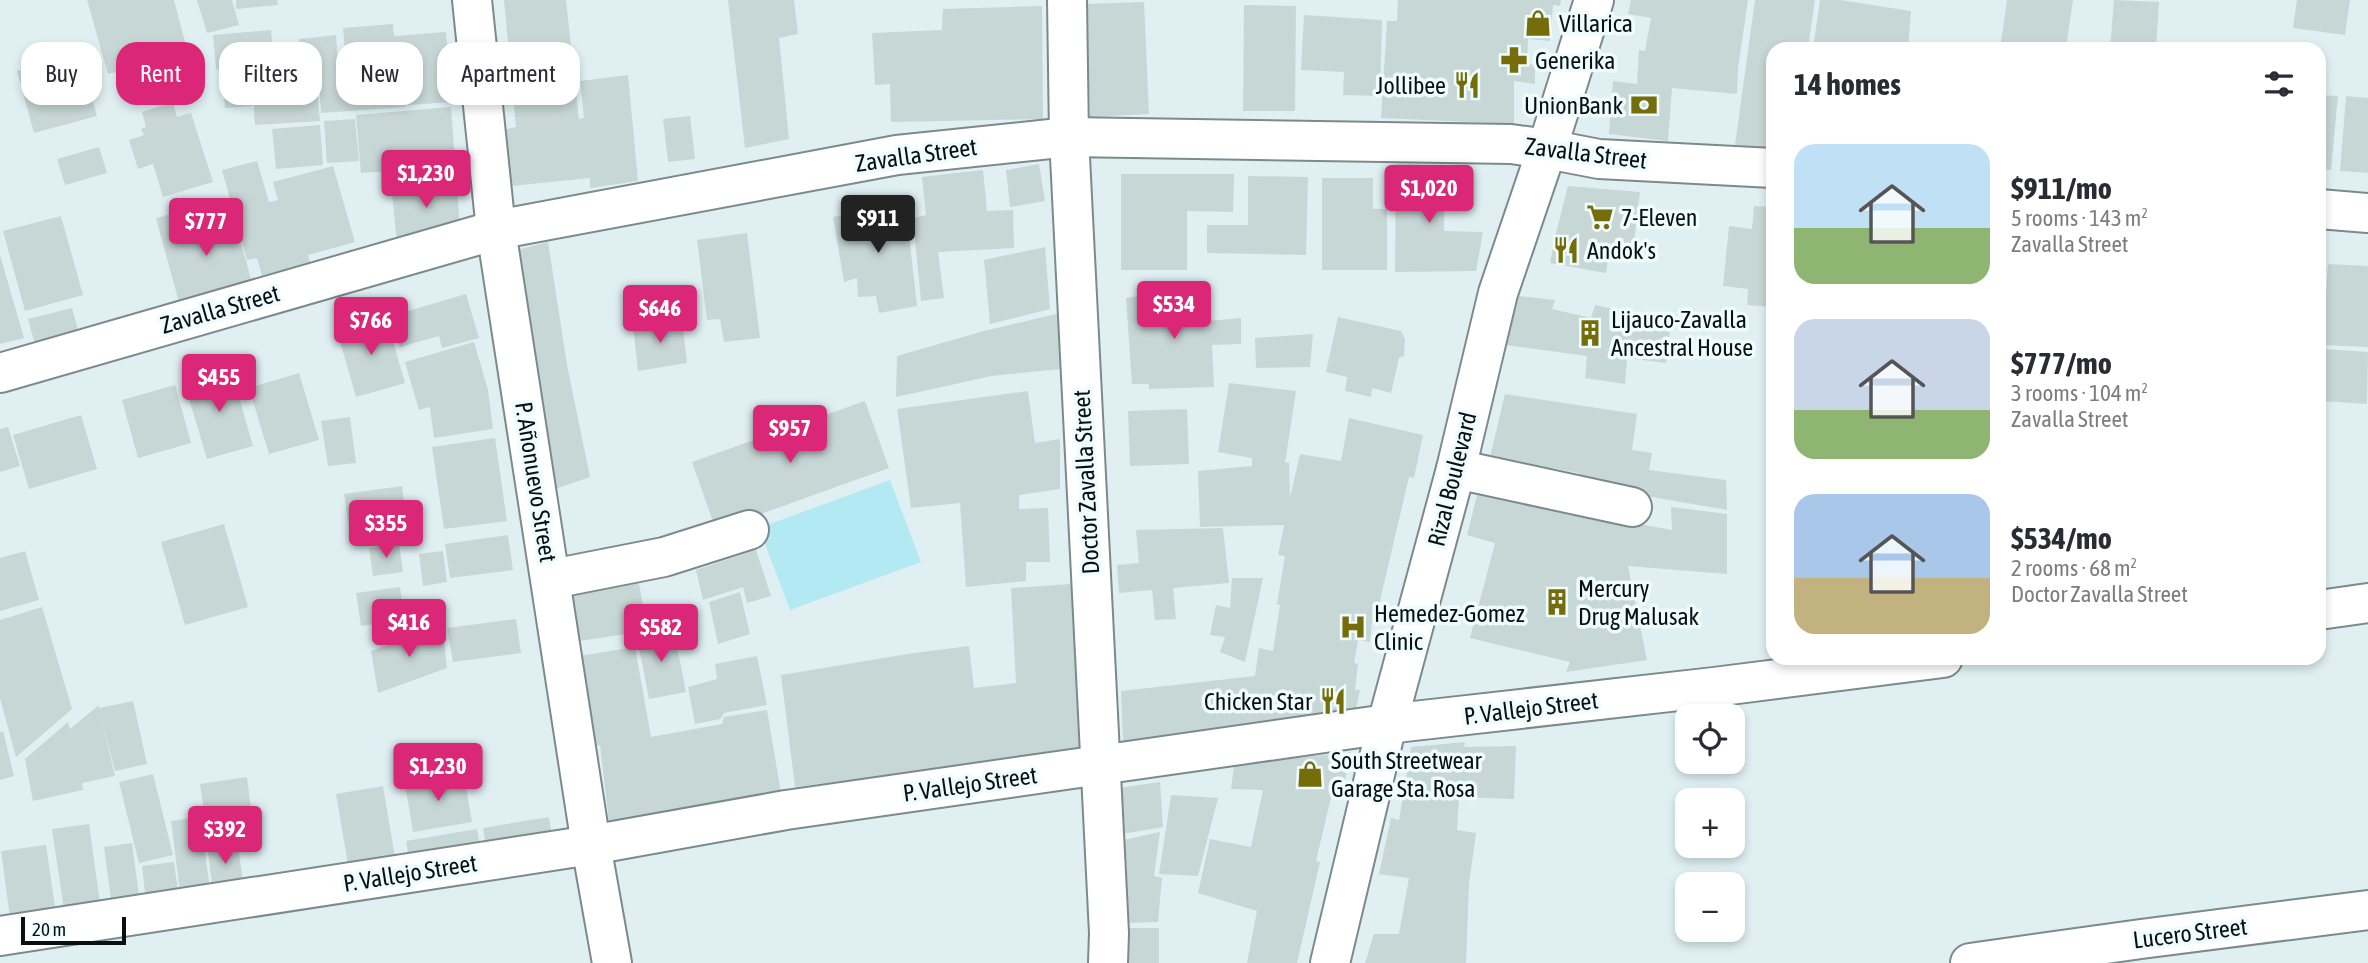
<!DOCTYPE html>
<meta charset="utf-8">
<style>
:root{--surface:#fff;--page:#f7f7f7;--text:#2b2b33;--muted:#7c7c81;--accent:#db2777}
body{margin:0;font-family:"Asap Condensed",sans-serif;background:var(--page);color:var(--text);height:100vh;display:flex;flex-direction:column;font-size:26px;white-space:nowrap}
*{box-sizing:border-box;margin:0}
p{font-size:23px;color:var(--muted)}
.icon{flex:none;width:38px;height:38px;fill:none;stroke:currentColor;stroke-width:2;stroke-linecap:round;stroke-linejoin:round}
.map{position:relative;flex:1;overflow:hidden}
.panel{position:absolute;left:1766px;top:42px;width:560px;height:623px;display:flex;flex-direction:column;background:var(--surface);border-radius:21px;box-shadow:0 4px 10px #0003}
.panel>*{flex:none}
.hud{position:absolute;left:21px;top:42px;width:665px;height:63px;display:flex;gap:14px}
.fabs{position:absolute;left:1675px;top:704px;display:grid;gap:14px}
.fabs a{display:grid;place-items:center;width:70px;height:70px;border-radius:14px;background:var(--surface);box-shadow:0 4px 10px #0003;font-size:35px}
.scale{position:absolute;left:21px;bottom:18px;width:105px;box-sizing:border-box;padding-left:7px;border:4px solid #0a1011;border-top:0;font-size:19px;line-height:24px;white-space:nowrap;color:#0a1011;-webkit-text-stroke:5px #effcfe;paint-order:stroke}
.price{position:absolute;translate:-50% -60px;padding:0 16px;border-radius:7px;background:var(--accent);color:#fff;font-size:23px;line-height:46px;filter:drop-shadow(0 2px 4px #0008)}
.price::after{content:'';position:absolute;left:50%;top:42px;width:21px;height:16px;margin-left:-10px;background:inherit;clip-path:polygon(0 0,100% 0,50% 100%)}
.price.on{background:#222;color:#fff}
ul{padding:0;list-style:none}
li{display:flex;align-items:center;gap:21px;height:175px;padding:0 28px}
li span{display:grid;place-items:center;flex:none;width:196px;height:140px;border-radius:21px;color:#555}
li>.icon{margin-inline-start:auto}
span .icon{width:84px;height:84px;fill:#fffc;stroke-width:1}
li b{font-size:30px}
h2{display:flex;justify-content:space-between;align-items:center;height:84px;padding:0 28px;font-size:30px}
.chip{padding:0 24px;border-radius:21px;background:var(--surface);box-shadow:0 4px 10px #0003;font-size:24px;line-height:63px}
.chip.on{background:var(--accent);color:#fff}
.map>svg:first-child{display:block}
.green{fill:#b2e9f2}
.building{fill:#c7d7d5}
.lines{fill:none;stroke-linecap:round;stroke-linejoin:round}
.minor-casing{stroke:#7c8a8d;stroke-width:42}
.major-casing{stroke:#7c8a8d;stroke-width:42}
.minor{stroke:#fff;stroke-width:38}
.major{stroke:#fff;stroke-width:38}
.labels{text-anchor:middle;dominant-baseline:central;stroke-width:7;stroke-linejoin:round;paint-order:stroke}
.poi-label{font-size:24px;fill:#0a1011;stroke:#effcfe;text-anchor:start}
.street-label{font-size:24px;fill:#0a1011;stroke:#effcfe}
</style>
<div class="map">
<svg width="2368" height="963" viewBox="0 0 2368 963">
<rect width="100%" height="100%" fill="#e0f0f2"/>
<path class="green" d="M890 480 921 562 790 610 759 528Z"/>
<g class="building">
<path d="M87 0H174L188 53 108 74Z"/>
<path d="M197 0H232L239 25 207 33Z"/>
<path d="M236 0H277L278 5 236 9Z"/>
<path d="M504 0H566L579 119 584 118 580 81 628 75 638 181 590 188V178L511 186 503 130 516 127Z"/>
<path d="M728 0H794L798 34 779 38 789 139 745 148Z"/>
<path d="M1398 0H1561L1560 6 1553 5 1550 41 1528 39 1527 64 1535 65V84L1514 81V124L1381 118 1387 21H1397Z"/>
<path d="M1631 0H1748L1738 68 1737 94 1672 88 1668 141 1609 134 1613 81 1637 84 1639 50 1645 51 1651 18 1628 14Z"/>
<path d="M1755 0H1815L1808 49H1773V149L1735 145Z"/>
<path d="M1820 0H1840L1911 11 1908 49H1813Z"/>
<path d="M2007 0H2073L2066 49H2000Z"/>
<path d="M2114 0 2159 2 2156 49H2110Z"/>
<path d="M2297 0H2350L2345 35 2293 28Z"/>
<path d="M1144 2 1149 114 1090 117 1086 4Z"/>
<path d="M1244 5 1296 6 1295 111H1243Z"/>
<path d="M1042 6 1043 119 891 122 890 84 875 85 872 33 942 30 943 9Z"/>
<path d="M1304 15 1382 20 1380 96 1343 95 1344 72 1301 70Z"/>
<path d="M393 24 394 36 446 32 452 102 408 105 405 68H397V73L404 72 406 107 321 113 319 78 316 79 320 121 255 125 253 96 282 93 284 107 282 82 303 80 299 39 336 35 339 78 347 77 343 28Z"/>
<path d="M271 30 274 65 216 69 213 35Z"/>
<path d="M80 54 97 116 34 133 17 71Z"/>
<path d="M249 69 252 106 225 108 222 71Z"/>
<path d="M2319 95 2338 96 2331 170 2319 169Z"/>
<path d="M2346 96 2368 98V173L2340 171Z"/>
<path d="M173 102 177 117 191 113 213 182 163 197 153 164 138 169 129 140 144 135 141 129 146 127 142 112Z"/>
<path d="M451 107 455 162 432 163V155L404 158 405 170 361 173 356 115Z"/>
<path d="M690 116 695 159 668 162 663 119Z"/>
<path d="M355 119 359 161 327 163 324 121Z"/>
<path d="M320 125 323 165 276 169 272 129Z"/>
<path d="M99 147 107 173 65 185 57 159Z"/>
<path d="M257 161 269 202 278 200 273 182 333 166 355 242 308 255 313 272 265 286 257 258 247 260 222 170Z"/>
<path d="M1039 164 1045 201 1010 207 1006 170Z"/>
<path d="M1396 164 1445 165 1444 231 1483 232 1476 271 1395 272Z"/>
<path d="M983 170 987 211 1013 210 1014 248 938 252 944 298 921 301 913 218 926 215 922 177Z"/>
<path d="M1121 174H1234L1233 212 1187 211V270H1121Z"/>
<path d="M1248 176 1308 177 1306 255 1207 253V225H1248Z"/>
<path d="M456 178 461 237 397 243 391 184Z"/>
<path d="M1322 178H1373V209H1387V270H1322Z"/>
<path d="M1568 186 1640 192 1633 250 1610 246 1606 273 1550 263 1555 237Z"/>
<path d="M229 199 256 297 183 317 156 218Z"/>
<path d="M905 200 917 306 879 313 876 296 858 297 857 278 844 282 833 217Z"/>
<path d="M1754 206 1773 207V307L1747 305 1748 289 1723 286 1729 226 1752 229Z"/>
<path d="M61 216 83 295 25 311 3 231Z"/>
<path d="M747 233 760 338 724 342 720 319 707 320 697 240Z"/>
<path d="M548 242 567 365 590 477 555 489 513 251Z"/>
<path d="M1045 247 1050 309 990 324 984 260Z"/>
<path d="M0 255 24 338 0 344Z"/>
<path d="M2328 264 2368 266V347L2323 345Z"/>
<path d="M1195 287 1196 322 1241 318V344L1212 345 1214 387 1149 389V384H1132L1126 298Z"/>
<path d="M466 294 479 338 442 348 439 336 400 347 391 316Z"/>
<path d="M1519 296 1555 300 1552 309 1591 318 1595 305 1671 321 1666 363 1627 358 1625 384 1585 378 1587 356 1506 345Z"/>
<path d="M72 308 82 344 38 356 28 319Z"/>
<path d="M1060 313 1061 369 992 376 896 397 897 356 984 331Z"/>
<path d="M386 317 405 383 356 397 337 331Z"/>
<path d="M1338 317 1401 331 1405 339 1404 356 1399 358 1391 393 1372 388 1371 397 1345 391 1347 377 1326 372Z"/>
<path d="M682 320 687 363 638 371 633 326Z"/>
<path d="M1313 334 1310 367 1256 368 1255 338Z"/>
<path d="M474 342 488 390 493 429 434 438 430 407 419 410 405 362Z"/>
<path d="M2325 349 2368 352 2367 404 2321 401Z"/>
<path d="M231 369 253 446 207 459 184 382Z"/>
<path d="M299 373 319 440 269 454 249 388Z"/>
<path d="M1229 383 1296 391 1285 463 1289 462 1290 498 1300 454 1341 461 1349 418 1423 435 1414 478 1409 477 1375 622H1372L1370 642 1358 640 1354 663 1358 664 1355 690H1360L1355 715 1123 743 1121 691 1255 676 1259 648 1273 651 1280 605 1277 604 1285 556 1278 555 1284 525 1200 527 1198 471 1252 466V458L1218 452Z"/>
<path d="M175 385 191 443 138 458 122 400Z"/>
<path d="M1028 391 1035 443 1060 439V489L1019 495V509L1048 508 1050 562H1026V581L966 587 960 503 911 508 897 409Z"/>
<path d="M1505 394 1637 414 1632 450 1652 453 1649 470 1726 480 1727 510 1577 484 1579 473 1490 457Z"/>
<path d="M865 401 889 468 716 530 692 462Z"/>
<path d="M1187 409 1189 464 1130 466 1128 411Z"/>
<path d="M81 415 97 469 29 489 13 435Z"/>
<path d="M350 417 356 463 328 466 321 421Z"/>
<path d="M8 427 20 466 0 472V429Z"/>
<path d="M495 438 507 521 444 529 432 447Z"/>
<path d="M402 486 408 532 351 539 344 494Z"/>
<path d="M1477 495 1672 530 1671 507 1727 514V574L1628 566 1647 660 1566 672 1570 662 1470 638 1495 543 1467 535Z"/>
<path d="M224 524 248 607 185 625 161 542Z"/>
<path d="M1223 528 1229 583 1173 588 1176 619 1155 620 1152 590 1119 593 1117 565 1139 563 1136 530Z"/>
<path d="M508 535 513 570 450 578 445 544Z"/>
<path d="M399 544 403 572 373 576 369 548Z"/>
<path d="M756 550 771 596 747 603 743 587 703 600 696 570Z"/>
<path d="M25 551 39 600 0 611V558Z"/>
<path d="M443 551 447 582 423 586 419 554Z"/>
<path d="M1232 578H1263L1245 662 1220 652 1225 637 1210 635 1216 605 1230 608Z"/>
<path d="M639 583 647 631 579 641 573 595Z"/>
<path d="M1071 584 1081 750 795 787 781 675 907 654 969 646 974 688 1016 683 1011 588Z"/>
<path d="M400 587 405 620 361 626 356 593Z"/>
<path d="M740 592 750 634 718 644 709 602Z"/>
<path d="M42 607 72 709 16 757 0 698V620Z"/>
<path d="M516 619 521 653 453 662 447 628Z"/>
<path d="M442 626 447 668 378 693 371 651Z"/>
<path d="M674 630 686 692 649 699 637 636Z"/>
<path d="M635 647 651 737 722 724 724 717 767 710 781 793 609 822 600 745 594 746 579 656Z"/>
<path d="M757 656 767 705 724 713 720 719 695 724 688 687 717 679 715 664Z"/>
<path d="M133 701 147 764 115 771 102 721 115 776 82 783 83 790 33 801 25 759 68 722 70 729 99 705V708Z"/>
<path d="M3 731 14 776 0 780V732Z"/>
<path d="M1465 742 1464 747 1516 746 1514 799 1459 797 1457 830 1476 833 1469 884 1466 963H1365L1374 934H1399L1409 878 1379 874 1391 818 1399 820 1411 747Z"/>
<path d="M1351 752 1342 793H1332L1316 861 1320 862 1297 963H1247L1257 911 1198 893 1210 839 1251 847 1263 790 1231 789 1234 765Z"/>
<path d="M153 774 173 855 139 863 119 782Z"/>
<path d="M464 775 472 822 413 832 405 784Z"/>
<path d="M247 777 254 833 208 839 200 784Z"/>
<path d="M1160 782 1163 827 1122 834 1118 788Z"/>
<path d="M383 786 400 887 353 894 336 794Z"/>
<path d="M1171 795 1218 798 1198 876 1159 874Z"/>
<path d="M200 817 210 888 180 892 171 821Z"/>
<path d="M549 817 555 854 489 865 483 828Z"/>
<path d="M89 824 105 939 69 944 52 829Z"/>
<path d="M477 829 485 876 414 887 406 841Z"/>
<path d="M1160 832 1154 876 1162 878 1158 922 1125 923 1123 840Z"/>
<path d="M237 838 244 889 213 894 207 842Z"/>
<path d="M132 843 141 911 113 915 104 847Z"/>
<path d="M46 845 60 941 14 947 1 851Z"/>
<path d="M174 862 180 905 147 910 142 866Z"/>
<path d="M1125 928H1159V963H1124Z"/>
</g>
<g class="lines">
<defs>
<g id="minor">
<path d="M472 0 496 230 591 845 612 963"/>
<path d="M1067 0 1069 137 1109 933 1108 963"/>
<path d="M1547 149 1599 159 1773 168"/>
<path d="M2319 209 2368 213"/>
<path d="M1456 469 1632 507"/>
<path d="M552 579 664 557 749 530"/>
<path d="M2319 610 2368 603"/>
<path d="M0 936 591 845 786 810 1100 765 1387 724 1714 687 1943 658"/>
<path d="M1970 963 2141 939 2368 910"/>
</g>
<g id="major">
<path d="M0 373 496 230 897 155 1069 137 1511 144 1547 149"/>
<path d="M1330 963 1387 724 1456 469 1498 293 1547 149 1594 0"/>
</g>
</defs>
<use href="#minor" class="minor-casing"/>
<use href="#major" class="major-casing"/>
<use href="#minor" class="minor"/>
<use href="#major" class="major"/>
</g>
<defs>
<symbol id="shop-bare" viewBox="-9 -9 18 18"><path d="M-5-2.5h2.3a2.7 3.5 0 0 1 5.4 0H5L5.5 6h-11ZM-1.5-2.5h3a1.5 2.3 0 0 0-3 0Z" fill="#746d0a" stroke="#effcfe" stroke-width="2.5" paint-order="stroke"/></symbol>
<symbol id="pharmacy-bare" viewBox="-9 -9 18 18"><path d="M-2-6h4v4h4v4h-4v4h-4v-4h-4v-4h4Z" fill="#746d0a" stroke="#effcfe" stroke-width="2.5" paint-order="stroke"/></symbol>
<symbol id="restaurant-bare" viewBox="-9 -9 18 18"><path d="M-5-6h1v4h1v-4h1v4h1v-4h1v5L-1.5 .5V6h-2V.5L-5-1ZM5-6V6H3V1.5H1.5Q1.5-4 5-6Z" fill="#746d0a" stroke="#effcfe" stroke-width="2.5" paint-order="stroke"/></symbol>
<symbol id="bank-bare" viewBox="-9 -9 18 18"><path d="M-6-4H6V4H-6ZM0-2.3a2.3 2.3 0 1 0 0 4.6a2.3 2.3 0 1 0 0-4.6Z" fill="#746d0a" stroke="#effcfe" stroke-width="2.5" paint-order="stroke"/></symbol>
<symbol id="supermarket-bare" viewBox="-9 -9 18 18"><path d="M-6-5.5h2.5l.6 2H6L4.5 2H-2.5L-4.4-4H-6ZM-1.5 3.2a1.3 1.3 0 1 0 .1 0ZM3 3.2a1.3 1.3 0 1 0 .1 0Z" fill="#746d0a" stroke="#effcfe" stroke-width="2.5" paint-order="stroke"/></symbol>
<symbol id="building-bare" viewBox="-9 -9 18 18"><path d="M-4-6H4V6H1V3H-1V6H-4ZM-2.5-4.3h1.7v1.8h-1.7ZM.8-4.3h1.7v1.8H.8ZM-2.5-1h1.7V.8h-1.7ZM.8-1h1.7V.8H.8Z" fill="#746d0a" stroke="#effcfe" stroke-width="2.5" paint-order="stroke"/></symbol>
<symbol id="hospital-bare" viewBox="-9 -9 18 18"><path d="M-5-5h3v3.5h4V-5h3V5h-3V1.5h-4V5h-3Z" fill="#746d0a" stroke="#effcfe" stroke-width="2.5" paint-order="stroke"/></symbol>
</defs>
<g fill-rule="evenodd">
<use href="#shop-bare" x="1519" y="4" width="38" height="38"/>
<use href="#pharmacy-bare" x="1495" y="41" width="38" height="38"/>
<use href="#restaurant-bare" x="1448" y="66" width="38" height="38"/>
<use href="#bank-bare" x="1625" y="86" width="38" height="38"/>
<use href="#supermarket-bare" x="1581" y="198" width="38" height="38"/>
<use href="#restaurant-bare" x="1547" y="231" width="38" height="38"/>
<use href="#building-bare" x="1571" y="314" width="38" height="38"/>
<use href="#building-bare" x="1538" y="583" width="38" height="38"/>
<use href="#hospital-bare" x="1334" y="608" width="38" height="38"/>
<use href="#restaurant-bare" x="1314" y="682" width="38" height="38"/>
<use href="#shop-bare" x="1291" y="755" width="38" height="38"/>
</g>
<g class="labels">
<g class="poi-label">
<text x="1559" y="23">Villarica</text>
<text x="1535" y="60">Generika</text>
<text x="1446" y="85" text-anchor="end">Jollibee</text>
<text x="1623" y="105" text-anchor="end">UnionBank</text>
<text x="1621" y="217">7-Eleven</text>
<text x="1587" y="250">Andok's</text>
<text x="1611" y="319">Lijauco-Zavalla<tspan x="1611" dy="28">Ancestral House</tspan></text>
<text x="1578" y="588">Mercury<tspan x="1578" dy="28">Drug Malusak</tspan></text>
<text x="1374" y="613">Hemedez-Gomez<tspan x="1374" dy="28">Clinic</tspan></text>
<text x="1312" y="701" text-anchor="end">Chicken Star</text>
<text x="1331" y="760">South Streetwear<tspan x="1331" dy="28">Garage Sta. Rosa</tspan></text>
</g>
<g class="street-label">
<text transform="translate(1586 153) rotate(7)">Zavalla Street</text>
<text transform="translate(916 155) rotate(-8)">Zavalla Street</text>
<text transform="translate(220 309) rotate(-16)">Zavalla Street</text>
<text transform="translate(1452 479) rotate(-76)">Rizal Boulevard</text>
<text transform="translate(536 482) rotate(81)">P. Añonuevo Street</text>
<text transform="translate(1086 482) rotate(-93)">Doctor Zavalla Street</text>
<text transform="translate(1531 708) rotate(-7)">P. Vallejo Street</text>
<text transform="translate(970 784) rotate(-8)">P. Vallejo Street</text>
<text transform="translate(410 873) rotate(-9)">P. Vallejo Street</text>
<text transform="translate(2190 933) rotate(-7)">Lucero Street</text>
</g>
</g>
</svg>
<div class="fabs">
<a><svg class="icon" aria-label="locate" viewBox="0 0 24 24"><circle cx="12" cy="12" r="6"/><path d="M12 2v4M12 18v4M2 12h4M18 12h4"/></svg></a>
<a>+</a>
<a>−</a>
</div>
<div class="scale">20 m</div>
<b class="price" style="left:426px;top:210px">$1,230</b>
<b class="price" style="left:1429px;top:225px">$1,020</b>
<b class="price on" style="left:878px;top:255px">$911</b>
<b class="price" style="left:206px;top:258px">$777</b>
<b class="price" style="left:1174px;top:341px">$534</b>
<b class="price" style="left:660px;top:345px">$646</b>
<b class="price" style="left:371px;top:357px">$766</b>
<b class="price" style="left:219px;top:414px">$455</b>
<b class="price" style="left:790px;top:465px">$957</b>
<b class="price" style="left:386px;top:560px">$355</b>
<b class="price" style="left:409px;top:659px">$416</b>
<b class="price" style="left:661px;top:664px">$582</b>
<b class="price" style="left:438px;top:803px">$1,230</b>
<b class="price" style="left:225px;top:866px">$392</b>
<div class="hud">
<a class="chip">Buy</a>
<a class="chip on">Rent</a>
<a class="chip">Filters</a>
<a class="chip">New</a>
<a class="chip">Apartment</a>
</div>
<section class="panel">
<h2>14 homes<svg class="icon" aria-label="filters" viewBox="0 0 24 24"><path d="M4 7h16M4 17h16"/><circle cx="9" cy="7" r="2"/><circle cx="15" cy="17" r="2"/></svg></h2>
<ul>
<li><span style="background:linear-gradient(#bfe0f5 60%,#8fb573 0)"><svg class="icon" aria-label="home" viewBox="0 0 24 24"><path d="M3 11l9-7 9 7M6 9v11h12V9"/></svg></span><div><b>$911/mo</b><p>5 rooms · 143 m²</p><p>Zavalla Street</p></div></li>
<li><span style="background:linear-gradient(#c9d6e8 65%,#8fb573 0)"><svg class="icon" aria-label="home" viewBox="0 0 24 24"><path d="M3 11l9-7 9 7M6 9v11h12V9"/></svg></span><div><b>$777/mo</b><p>3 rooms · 104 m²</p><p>Zavalla Street</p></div></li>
<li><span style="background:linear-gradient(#a9c7e8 60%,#c2b280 0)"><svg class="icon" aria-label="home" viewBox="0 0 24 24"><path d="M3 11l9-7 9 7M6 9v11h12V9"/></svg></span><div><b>$534/mo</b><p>2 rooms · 68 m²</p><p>Doctor Zavalla Street</p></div></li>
</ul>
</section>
</div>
